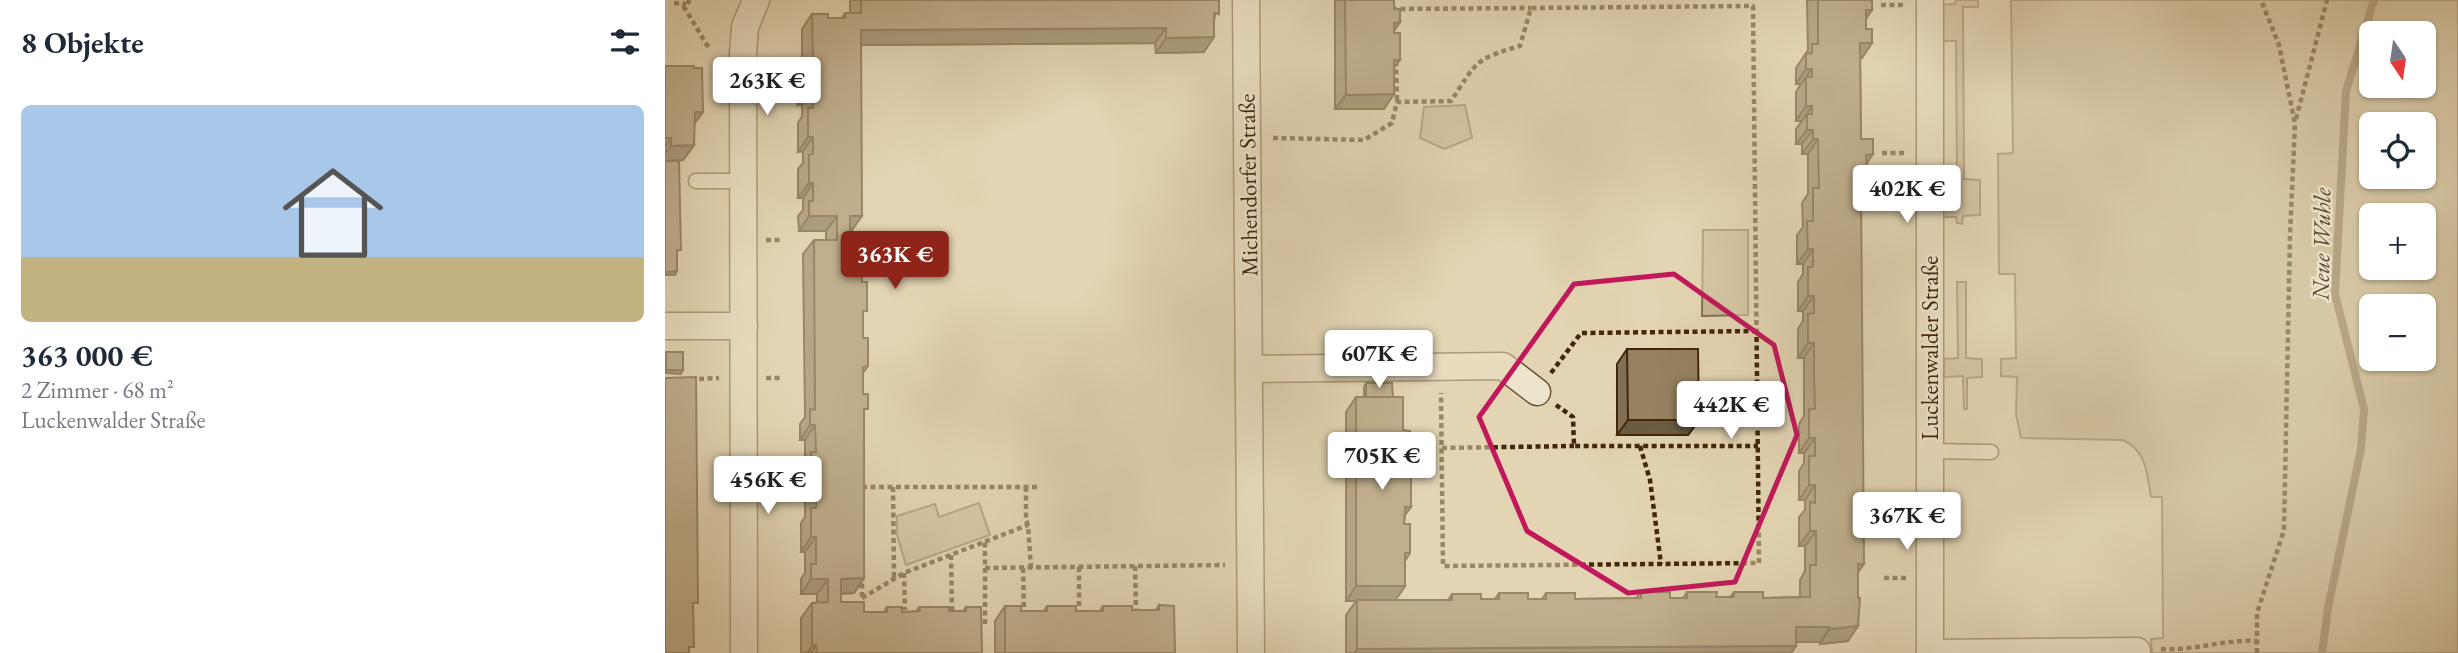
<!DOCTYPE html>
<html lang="de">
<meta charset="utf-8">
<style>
:root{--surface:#fff;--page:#f2f2f3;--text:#1f2937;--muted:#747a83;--accent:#8f2418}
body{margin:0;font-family:"EB Garamond",serif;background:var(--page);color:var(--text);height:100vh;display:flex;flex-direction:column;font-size:26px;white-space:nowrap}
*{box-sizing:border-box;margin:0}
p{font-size:23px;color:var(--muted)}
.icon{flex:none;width:38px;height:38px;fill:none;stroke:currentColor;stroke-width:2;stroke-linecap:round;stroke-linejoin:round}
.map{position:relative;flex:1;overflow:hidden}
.panel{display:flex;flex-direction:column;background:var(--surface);width:665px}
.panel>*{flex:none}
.needle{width:46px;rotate:167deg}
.buttons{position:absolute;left:1694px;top:21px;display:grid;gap:14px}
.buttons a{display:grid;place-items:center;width:77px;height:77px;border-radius:10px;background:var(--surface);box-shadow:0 2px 5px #0004;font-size:35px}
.price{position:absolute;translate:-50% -60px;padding:0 16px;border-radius:7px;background:#fff;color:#222;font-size:23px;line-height:46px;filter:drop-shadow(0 2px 4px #0008)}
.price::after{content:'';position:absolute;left:50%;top:42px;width:21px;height:16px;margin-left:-10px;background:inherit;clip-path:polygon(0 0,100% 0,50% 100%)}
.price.on{background:var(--accent);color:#fff}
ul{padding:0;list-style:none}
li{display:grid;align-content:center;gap:14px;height:371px;padding:0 21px}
li span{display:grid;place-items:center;height:217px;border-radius:10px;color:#555}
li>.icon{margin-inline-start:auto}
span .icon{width:126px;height:126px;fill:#fffc;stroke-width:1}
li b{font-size:30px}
h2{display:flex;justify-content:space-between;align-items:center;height:84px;padding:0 21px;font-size:30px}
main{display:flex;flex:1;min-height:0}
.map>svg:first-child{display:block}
.green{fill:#c8b896;stroke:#85704f;stroke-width:2;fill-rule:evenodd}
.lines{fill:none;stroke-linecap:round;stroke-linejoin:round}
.stream{stroke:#826c4c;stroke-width:8}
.service-casing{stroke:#6a5333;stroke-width:17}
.minor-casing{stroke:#6a5333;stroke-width:29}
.path{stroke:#422808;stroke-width:4.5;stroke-dasharray:5 3.5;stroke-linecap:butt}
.service{stroke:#ede4ce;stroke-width:14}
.minor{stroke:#ede4ce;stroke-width:26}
.wall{fill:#817053;stroke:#422808;stroke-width:2}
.shaded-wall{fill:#695b44;stroke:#422808;stroke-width:2}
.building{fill:#968261;stroke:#422808;stroke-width:2}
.marked{fill:none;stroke:#c2185b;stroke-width:5;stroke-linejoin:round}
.labels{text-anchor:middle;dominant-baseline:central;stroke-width:5;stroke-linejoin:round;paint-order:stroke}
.street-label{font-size:23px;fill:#422808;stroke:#ede4ce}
.water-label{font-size:24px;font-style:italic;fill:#624a2a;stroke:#ede4ce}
</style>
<main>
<section class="panel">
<h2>8 Objekte<svg class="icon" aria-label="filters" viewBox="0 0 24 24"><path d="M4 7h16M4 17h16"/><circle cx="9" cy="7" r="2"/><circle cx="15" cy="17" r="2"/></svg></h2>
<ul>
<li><span style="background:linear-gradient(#a9c7e8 70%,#c2b280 0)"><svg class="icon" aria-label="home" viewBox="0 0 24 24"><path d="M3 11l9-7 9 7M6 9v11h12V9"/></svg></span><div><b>363 000 €</b><p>2 Zimmer · 68 m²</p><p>Luckenwalder Straße</p></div></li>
</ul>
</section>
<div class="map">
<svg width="1793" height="653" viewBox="0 0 1793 653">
<rect width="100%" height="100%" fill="#e3d5b3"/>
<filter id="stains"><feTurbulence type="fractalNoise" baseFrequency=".00286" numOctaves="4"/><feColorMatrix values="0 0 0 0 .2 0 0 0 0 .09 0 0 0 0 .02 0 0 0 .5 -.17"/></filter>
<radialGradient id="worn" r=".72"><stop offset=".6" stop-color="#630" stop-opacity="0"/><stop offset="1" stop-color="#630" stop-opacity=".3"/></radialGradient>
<g class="green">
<path d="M1291 0H1313V7H1298L1299 179 1315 180V215L1298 216 1297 224 1292 223 1291 217H1277L1276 180 1292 179 1291 41H1275V5L1290 4Z"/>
<path d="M1346 0H1793V653H1487L1486 639 1498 638 1497 497H1486C1482 474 1482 451 1458 440L1356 438 1351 414 1352 377 1336 376V359L1351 358 1350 274H1334L1333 154 1348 153ZM1706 33H1759V86H1706ZM1706 124H1759V177H1706ZM1759 215V268H1706V215ZM1759 306V359H1706V306Z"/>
<path d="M800 105 807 138 779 149 755 138 759 107Z"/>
<path d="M1038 230H1083V315L1037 316Z"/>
<path d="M1292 282H1301V358L1317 359V377L1302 378V409H1299L1298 376 1279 377V359L1293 358Z"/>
<path d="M314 503 325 535 241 565 232 535V516L270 504 274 517Z"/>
</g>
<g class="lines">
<path class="stream" d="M1657 653 1663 608 1696 449 1699 409 1670 294 1681 91 1709 0"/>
<defs>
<g id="service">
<path d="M31 181H79"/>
<path d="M1265 451 1326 452"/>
</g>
<g id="minor">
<path d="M581 0 586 653"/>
<path d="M0 326H79"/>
<path d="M585 369 838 366 872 392"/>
<path d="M79 653 78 53 80 27 91 0"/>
<path d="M1265 653V0"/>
<path d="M1265 653 1472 651"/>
</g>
</defs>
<use href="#service" class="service-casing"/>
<use href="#minor" class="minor-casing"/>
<g class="path">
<path d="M25 0 19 7 45 50"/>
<path d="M9 3 21 4"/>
<path d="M1216 5H1240"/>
<path d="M731 13V9L866 8"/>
<path d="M731 61 732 102"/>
<path d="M1631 119 1662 0"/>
<path d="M608 138 699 140 727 123 732 102 786 101C812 62 809 59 855 46L866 8 1088 6 1094 563 778 566 776 393"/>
<path d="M1217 153H1240"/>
<path d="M1217 183 1240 182"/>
<path d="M101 240H118"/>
<path d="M886 373 916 333 1091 331"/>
<path d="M101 378H118"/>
<path d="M34 379 54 378"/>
<path d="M891 405 908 417 909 446H1093"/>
<path d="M975 446 985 480 996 564"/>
<path d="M777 448 909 446"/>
<path d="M197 487H375"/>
<path d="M228 487 229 578"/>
<path d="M361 487V520L363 525 366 568"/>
<path d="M286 555 287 610"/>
<path d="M470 566 471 610"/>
<path d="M414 567V609"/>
<path d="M320 568 560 565"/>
<path d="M358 568 359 611"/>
<path d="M239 573 240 610"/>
<path d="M1219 578H1242"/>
<path d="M197 597V578"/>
<path d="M197 598 239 573 363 525"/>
<path d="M320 624V542"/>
<path d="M1496 649C1529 651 1560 639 1592 641"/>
<path d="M1592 653V613L1619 530 1625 235 1630 124 1614 45 1596 0"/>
</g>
<use href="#service" class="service"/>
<use href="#minor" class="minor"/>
</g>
<g class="wall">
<path d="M185 0H554L549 20 539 52 491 53 490 43 196 45 187 230H185V239L198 317V338L203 366 198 373 199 578 189 593 176 594V602L199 612H219L222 607 237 612H251L254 607 284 611H298L301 607 317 653H136V618L147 603H152V594H136V579L140 573V552H136V523L140 517V496H135V467L140 460V440H135V424L140 417 138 254 149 240H161V231H134L133 216 138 210V198H133V169L138 163V151L133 152V123L137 116V104L133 105 132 76 137 69V29L147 14 163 18H177L180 13H185Z"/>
<path d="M670 0H729V9L735 22 729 31V69L719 109H670Z"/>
<path d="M1142 0H1207L1201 19 1197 58H1195L1196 139 1202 164 1198 202H1196L1193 572 1183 641 1155 644V642H1131L1126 653H681V615L691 601H681V412L691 397H699V387L701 383 728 397 738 430 745 460 739 468V477L746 507 740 515 739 524 745 553 740 561V586L730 600H783L787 594 816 599H830L834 593 863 599H877L881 593 910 599 971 598 976 592 1005 598H1018L1022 592 1051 597H1065L1069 592 1098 598 1135 597V580L1140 571V546H1134V517L1140 510V500H1134V471L1139 463V453H1134V424L1139 416V358H1133V329L1138 321V311H1133V282L1138 274V264H1132V235L1138 227 1137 203 1143 194V154H1137V144H1131V129L1137 121H1131V92L1136 84H1131V68L1143 50Z"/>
<path d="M0 66 29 124V145L18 160 0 161Z"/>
<path d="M962 349 1034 420 1023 435H952V364Z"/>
<path d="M494 605 510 653H330V621L340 606 356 611H379L382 606 411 611H435L438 606 467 610H491Z"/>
</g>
<g class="shaded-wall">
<path d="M1201 10H1207L1197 25Z"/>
<path d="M735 22 725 37 729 23Z"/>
<path d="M501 28 490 43 185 45 196 30Z"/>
<path d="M549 37 539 52 491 53 501 38Z"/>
<path d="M1195 43H1207L1197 58H1184Z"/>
<path d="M729 60H735L724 75Z"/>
<path d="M1141 69H1147L1136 84H1131Z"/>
<path d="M143 90H148L137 104 133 105Z"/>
<path d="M729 94 719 109H670L681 95Z"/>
<path d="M1141 106H1147L1137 121H1131Z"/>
<path d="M30 112H38L27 127Z"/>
<path d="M1142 130H1148L1137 144H1131Z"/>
<path d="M143 137H148L138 151 133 152Z"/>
<path d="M0 138H6L0 147Z"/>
<path d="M1148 139H1153L1143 154H1137Z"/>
<path d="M29 145 18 160 0 161V154L6 146Z"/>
<path d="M1208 154 1198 169 1201 155Z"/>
<path d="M144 183H148L138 198H133Z"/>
<path d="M1196 187H1209L1198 202H1186Z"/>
<path d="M144 216H172L161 231H134Z"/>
<path d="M185 216H197L187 230 174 231Z"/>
<path d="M1143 249H1148L1138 264H1132Z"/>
<path d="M12 271 10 275H0V272Z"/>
<path d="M1143 296H1149L1138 311H1133Z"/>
<path d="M1143 343H1149L1139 358H1133Z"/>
<path d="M1 370H18L16 374 0 373Z"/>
<path d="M963 420H1034L1023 435H952Z"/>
<path d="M145 425H150L140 440H135Z"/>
<path d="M1144 438H1150L1139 453H1134Z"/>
<path d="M146 481H151L140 496H135Z"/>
<path d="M1144 485H1150L1140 500H1134Z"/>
<path d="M740 507H746L735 521Z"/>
<path d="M1145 531H1151L1140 546H1134Z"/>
<path d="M146 537H151L140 552H136Z"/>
<path d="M1193 564H1199L1188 579Z"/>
<path d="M199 578 189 593 166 594 176 579Z"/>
<path d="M146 579H163L152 594H136Z"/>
<path d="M691 586H740L730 601H681Z"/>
<path d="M1193 626 1183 641 1155 644 1165 629Z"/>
<path d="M1131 627H1165L1155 642H1121Z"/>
<path d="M151 645 146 653H142L147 646Z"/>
<path d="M1131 646 1126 653H689L692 649Z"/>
</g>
<g class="building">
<path d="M196 0H554V14L549 13V37L501 38V28L196 30 197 216H185V239H197V282H202V311H198V338H203V366L198 367V394H203V409H199V578L176 579V602H199V612H222V607H237V612L255 611 254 607H284V611H301V607H316L317 653H152L151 645 147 646V603L163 602V579H146V564H151V537H146V508H151V481H146V452H151L150 425H145V409L150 410 149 240H172V216H144V201H148V183H144V155L148 154V137H143V108H148V90H143V61H148L147 14H163V18H180V13H196Z"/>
<path d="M680 0H729V9H735V22L729 23V33H735V60H729V94L681 95Z"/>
<path d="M1153 0H1207V10H1201V29H1207V43H1195L1196 139H1208V154L1201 155 1202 172H1208L1209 187H1196L1199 564H1193V598H1195L1193 626 1165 629V627H1131V646L692 649V600H787V594H816V599H834V593H863V599H881V593H910V599L976 598V592H1005V598H1022V592H1052L1051 597H1069V592H1098V598L1145 597V565H1151V531H1145V502L1150 503V485H1144V456H1150V438H1144V409H1150L1149 377V343H1143V314L1149 313V296H1143V267H1148V249H1143L1142 221H1148V188H1154L1153 139H1148V130H1142V114H1147V106H1141V77H1147V69H1141V54L1147 53V44H1153Z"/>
<path d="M0 66H29V68H37L38 112H30L29 145 6 146V138H0Z"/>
<path d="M0 161H14L16 250H12V271L0 272Z"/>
<path d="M962 349H1033L1034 420H963Z"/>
<rect x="1" y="352" width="17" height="18"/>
<path d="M31 377 33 603H28L29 647H24V653H0V378Z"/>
<path d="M701 383H727L728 397H701Z"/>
<path d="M691 397H738V430L745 431V460H739V477H746V507H740L739 524H745V553H740V586H691Z"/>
<path d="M494 605 509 606 510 653H340V606H356V611H382V606H411V611H438V606H467V610H494Z"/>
</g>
<path d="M0 0H1793V653H0ZM1009 274 1109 345 1132 435 1070 582 963 593 862 531 814 417 909 284Z" fill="#e3d5b3" fill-opacity=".55" fill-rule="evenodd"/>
<path class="marked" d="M1009 274 1109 345 1132 435 1070 582 963 593 862 531 814 417 909 284Z"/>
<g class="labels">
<g class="street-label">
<text transform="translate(583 185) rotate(-91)">Michendorfer Straße</text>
<text transform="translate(1265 348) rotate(-90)">Luckenwalder Straße</text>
</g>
<g class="water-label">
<text transform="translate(1656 244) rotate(-89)">Neue Wuhle</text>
</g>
</g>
<rect width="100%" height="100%" filter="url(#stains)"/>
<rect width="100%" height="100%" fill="url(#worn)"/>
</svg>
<div class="buttons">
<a><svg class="needle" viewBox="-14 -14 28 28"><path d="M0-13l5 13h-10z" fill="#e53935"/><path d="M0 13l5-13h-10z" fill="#747a83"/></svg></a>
<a><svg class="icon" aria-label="locate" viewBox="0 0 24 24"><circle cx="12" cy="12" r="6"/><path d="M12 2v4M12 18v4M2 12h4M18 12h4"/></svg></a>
<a>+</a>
<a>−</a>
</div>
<b class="price" style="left:102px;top:117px">263K €</b>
<b class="price" style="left:1242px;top:225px">402K €</b>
<b class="price on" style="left:230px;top:291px">363K €</b>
<b class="price" style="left:714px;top:390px">607K €</b>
<b class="price" style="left:1066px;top:441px">442K €</b>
<b class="price" style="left:717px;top:492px">705K €</b>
<b class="price" style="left:103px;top:516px">456K €</b>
<b class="price" style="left:1242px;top:552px">367K €</b>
</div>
</main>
